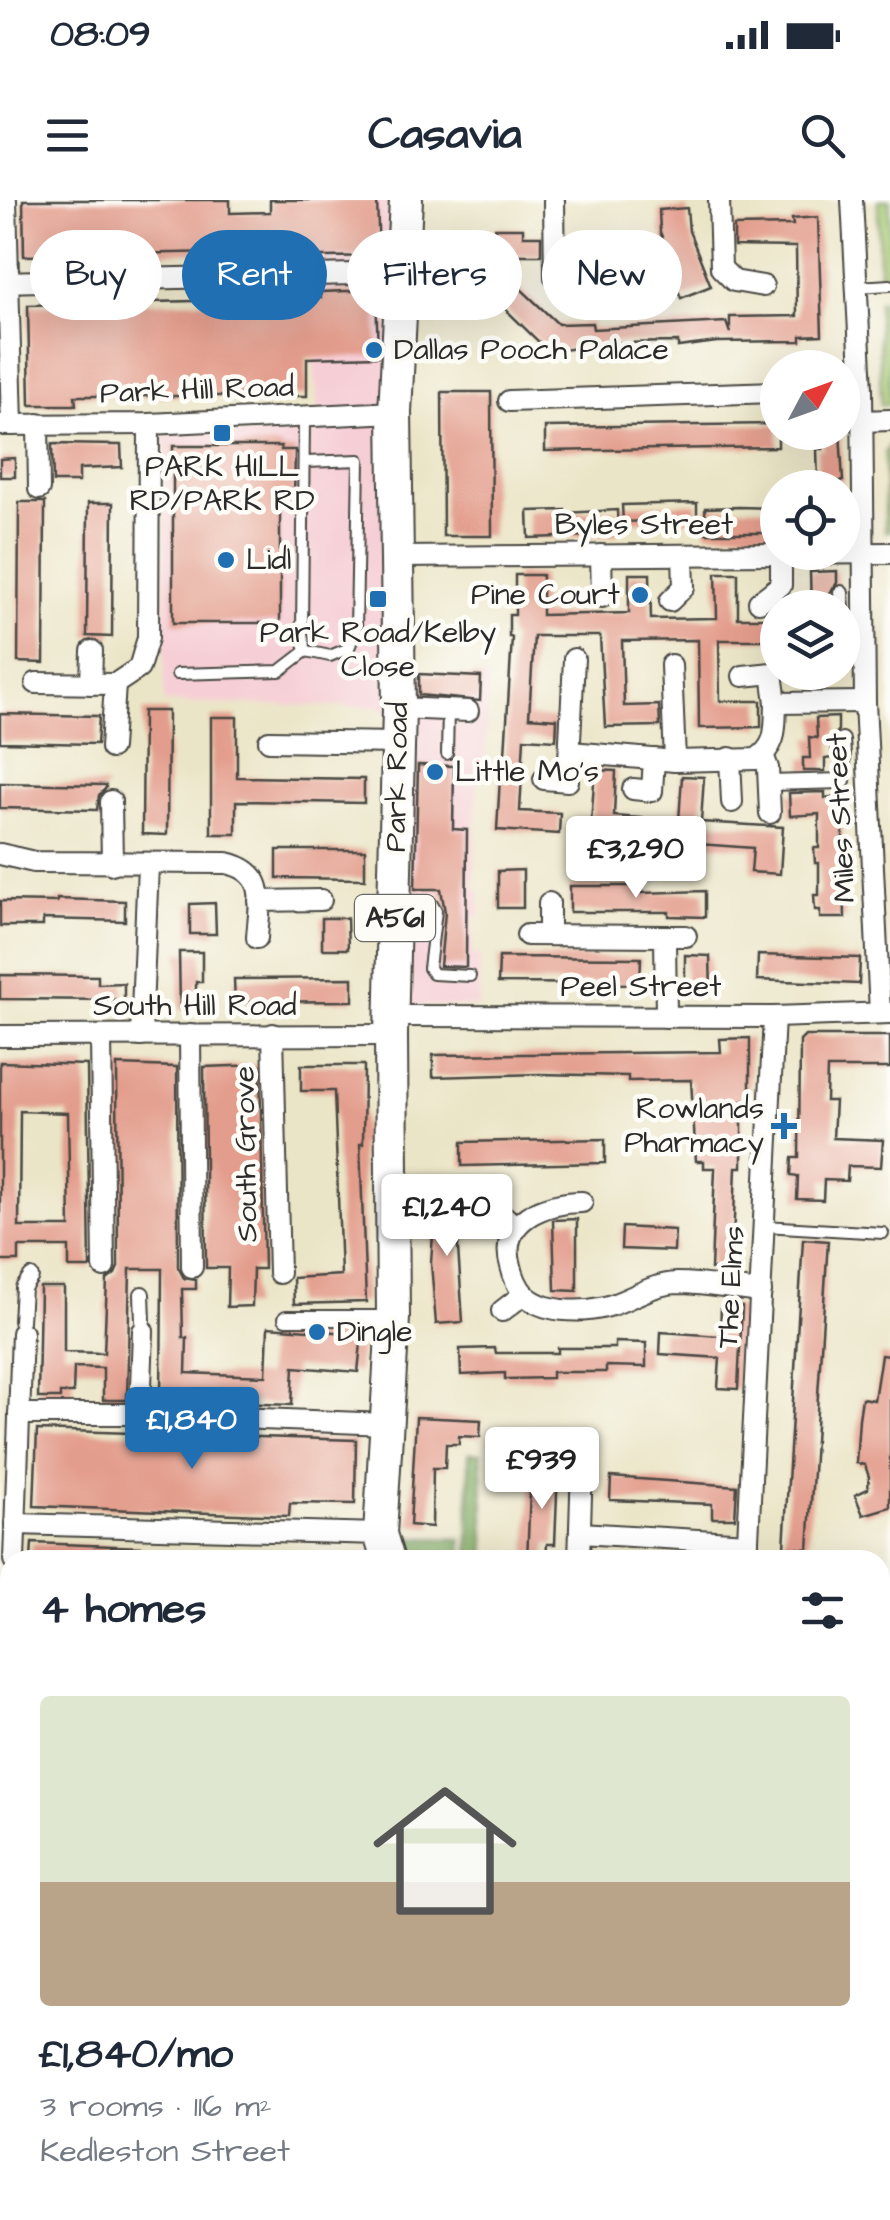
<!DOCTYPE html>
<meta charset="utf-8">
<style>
:root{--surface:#fff;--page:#f2f2f3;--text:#1f2937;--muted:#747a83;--line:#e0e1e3;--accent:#1f6fb2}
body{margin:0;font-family:"Architects Daughter",sans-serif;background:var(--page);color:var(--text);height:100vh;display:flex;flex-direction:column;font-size:38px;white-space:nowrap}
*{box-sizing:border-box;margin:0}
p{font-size:32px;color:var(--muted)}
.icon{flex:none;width:55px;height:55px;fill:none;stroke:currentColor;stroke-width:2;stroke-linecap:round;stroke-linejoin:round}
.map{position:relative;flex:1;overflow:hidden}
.drawer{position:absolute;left:0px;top:1350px;width:890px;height:670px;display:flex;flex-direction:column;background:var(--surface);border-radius:30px 30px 0 0;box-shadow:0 10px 40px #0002}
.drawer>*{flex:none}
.guide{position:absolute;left:30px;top:30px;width:830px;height:90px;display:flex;gap:20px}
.needle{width:65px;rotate:49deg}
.fabs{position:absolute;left:760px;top:150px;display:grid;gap:20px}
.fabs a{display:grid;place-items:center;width:100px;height:100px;border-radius:50%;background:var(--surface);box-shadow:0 10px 40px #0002;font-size:50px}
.price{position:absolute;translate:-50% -85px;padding:0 22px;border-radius:10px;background:#fff;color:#222;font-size:32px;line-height:65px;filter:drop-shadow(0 2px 5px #0008)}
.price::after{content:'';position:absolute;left:50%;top:60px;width:30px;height:22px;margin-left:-15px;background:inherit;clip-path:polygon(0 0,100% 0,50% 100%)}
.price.current{background:var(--accent);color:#fff}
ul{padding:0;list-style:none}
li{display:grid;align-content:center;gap:20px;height:530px;padding:0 40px}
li+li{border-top:2px solid var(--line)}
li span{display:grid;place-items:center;height:310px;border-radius:10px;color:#555}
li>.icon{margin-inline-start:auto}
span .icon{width:180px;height:180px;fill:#fffc;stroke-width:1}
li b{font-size:42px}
h2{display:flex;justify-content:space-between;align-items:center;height:120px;padding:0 40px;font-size:42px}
.tag{padding:0 35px;border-radius:45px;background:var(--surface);box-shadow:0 10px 40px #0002;font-size:35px;line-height:90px}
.tag.current{background:var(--accent);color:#fff}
.status{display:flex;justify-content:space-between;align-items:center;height:70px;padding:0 50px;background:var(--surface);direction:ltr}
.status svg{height:28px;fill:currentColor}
header{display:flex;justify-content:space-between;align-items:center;height:130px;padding:0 40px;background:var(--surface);font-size:45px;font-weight:700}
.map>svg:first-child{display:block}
.built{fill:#f6cfd6}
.green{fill:#a1c56f;stroke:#66784d;stroke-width:2.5}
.forest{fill:#80aa62;stroke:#566a46;stroke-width:2.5}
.building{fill:#e39d8c;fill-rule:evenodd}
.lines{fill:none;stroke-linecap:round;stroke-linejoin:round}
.service-casing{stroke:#484742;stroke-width:14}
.pedestrian-casing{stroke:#484742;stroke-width:18}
.minor-casing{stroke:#484742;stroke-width:24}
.secondary-casing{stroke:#484742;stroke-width:31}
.trunk-casing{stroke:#484742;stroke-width:36}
.service{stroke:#fff;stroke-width:10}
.pedestrian{stroke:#fff;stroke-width:14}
.minor{stroke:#fff;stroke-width:20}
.secondary{stroke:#fff;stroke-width:28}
.trunk{stroke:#fff;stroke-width:32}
.poi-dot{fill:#1f6fb2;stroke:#fdfcf7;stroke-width:4}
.labels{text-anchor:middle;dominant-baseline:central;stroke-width:9;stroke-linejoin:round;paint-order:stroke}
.shield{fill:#fdfcf7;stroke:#6a6a68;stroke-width:2.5}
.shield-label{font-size:28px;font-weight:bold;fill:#2b2b2b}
.poi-label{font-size:30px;fill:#2b2b2b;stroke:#fdfcf7;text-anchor:start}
.street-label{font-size:30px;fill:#2b2b2b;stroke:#fdfcf7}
</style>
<div class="status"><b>08:09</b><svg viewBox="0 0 49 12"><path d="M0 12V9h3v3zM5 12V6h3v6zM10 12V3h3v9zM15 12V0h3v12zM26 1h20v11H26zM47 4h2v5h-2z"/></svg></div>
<header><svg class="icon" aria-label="menu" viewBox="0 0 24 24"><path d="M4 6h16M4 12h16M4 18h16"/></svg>Casavia<svg class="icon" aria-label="search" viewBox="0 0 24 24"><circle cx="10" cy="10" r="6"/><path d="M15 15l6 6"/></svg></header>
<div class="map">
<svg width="890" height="2020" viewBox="0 0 890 2020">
<rect width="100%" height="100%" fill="#fdfcf7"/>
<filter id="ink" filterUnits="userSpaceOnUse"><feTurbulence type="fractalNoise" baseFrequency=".01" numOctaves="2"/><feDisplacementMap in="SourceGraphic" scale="20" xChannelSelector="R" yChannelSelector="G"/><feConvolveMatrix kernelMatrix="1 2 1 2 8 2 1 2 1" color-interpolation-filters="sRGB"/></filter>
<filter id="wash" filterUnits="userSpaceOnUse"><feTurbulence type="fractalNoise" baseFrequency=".0048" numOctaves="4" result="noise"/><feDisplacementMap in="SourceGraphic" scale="40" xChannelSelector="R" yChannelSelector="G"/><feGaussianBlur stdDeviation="2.25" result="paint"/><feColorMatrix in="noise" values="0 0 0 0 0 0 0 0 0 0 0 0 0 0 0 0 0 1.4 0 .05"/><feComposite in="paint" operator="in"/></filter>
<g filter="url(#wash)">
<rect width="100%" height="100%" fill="#ebe5c7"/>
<path class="built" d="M312 0H391L385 471 489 478 485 553 482 569 477 573 474 689 480 690V717L473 718V755L480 757 479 807 415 806 408 799 412 522 378 507 164 503 165 234 319 233 313 145 319 144Z"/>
<g class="green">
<path d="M878 0H890V74H879Z"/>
<path d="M890 101V205H881L878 102Z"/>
<path d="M890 244V331H885V253Z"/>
<path d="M0 1900 10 1930V2010H36L40 2020H0Z"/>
</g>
<g class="forest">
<path d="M469 1253H481L486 1360H469Z"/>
<path d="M408 1338 461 1339 462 1360H410Z"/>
</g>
<g id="blocks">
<g class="building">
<path d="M23 0H230V13L270 12V0H377L379 56 222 59 221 52 24 56Z"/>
<path d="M687 8 689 31 711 86 681 98 674 80 679 78 660 32 659 10Z"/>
<path d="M818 17 822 135 801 136V141L717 142 678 147V142L611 143 549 152 496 100 495 28H523V36H541V55H520L521 89 558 124 592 123 593 129 726 122 730 133V117L797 116 796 47 734 46V26L793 25 792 19Z"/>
<path d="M601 35 614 69 594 76 582 42Z"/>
<path d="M376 90 378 156 307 158V196H75L76 205H30L28 105 321 98 320 92Z"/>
<path d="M442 192H491L492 336H443Z"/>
<path d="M778 224V247L545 251V227Z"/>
<path d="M822 232H840L843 281 818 282 817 249H823Z"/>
<path d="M52 244 121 245 122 267 79 269V282H53Z"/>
<path d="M173 246H281V250H295L294 298H280V423H173Z"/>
<path d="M15 258V277H0V259Z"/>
<path d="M19 302H45L44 463 18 462Z"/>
<path d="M88 303H113L112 437 87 436Z"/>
<path d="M697 303V319L623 322 622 305Z"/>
<path d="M739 307 778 308V333H706L705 308Z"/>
<path d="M565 310V313L617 310 618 335 529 338 528 311Z"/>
<path d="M837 371V383L830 393 831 408H811L810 372Z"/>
<path d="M716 373H738V418H778V440H719L720 501H761V527L699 528 698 440 622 441 624 506 659 505 660 526 605 527 600 436H534L529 517 557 519 556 540 524 538 520 611 560 613 559 634 497 630 500 577H504V571L512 437H509V415H515V375H542V415L629 413V374H650L651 419 717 418Z"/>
<path d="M419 474 481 477 480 501 419 495Z"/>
<path d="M143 511H168L167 635 142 634Z"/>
<path d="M0 514 99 516 97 544 0 542Z"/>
<path d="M211 517H237V577L364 579V603L236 601V634H211Z"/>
<path d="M838 517V530L831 539 832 558 825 559V571H803V558H810L809 537 817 538 816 518Z"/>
<path d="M418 565 454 566 453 629 467 630 466 767 440 766 445 712 441 689H415Z"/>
<path d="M595 570 616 571 614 616 679 621 682 576 704 577 701 622 783 627 780 674 751 672 753 648 699 644V651L677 649V642L590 636Z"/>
<path d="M0 583 106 585V588L99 595 97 610 0 608Z"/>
<path d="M825 592V598L842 597 845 718H820V710H815L814 695H819V663H815L814 648H819V614L790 616 789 593Z"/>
<path d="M277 650H365V679L277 678Z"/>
<path d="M523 670V708H498V671Z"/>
<path d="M570 686H641V693L705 691V717L669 716V712H570Z"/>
<path d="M57 699 125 701V721L43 719V726H0V701L57 702Z"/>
<path d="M215 703 216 734H190V704Z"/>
<path d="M322 718H347L348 749H322Z"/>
<path d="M179 752H202V782H196V809H180Z"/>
<path d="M685 755 710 756 711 792 685 793Z"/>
<path d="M758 755 860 758 859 784 757 780Z"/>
<path d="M499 757 641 758 640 784 498 783Z"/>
<path d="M0 775 98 776V784L124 783V800L0 799Z"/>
<path d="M353 778V801L235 802 234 779Z"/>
<path d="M805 836H890V868H827L826 901H835L833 938 883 940 881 967 848 966 847 981 824 980 823 1000 797 999 798 976 791 975 792 958H799L800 841Z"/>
<path d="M750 838V901H742V967H736L732 1069H711L715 968H704V961H696L691 880 628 881V876L540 874 433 877V855L721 852 720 839Z"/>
<path d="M0 862 87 865 90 1068H69V1047H19V1061H0ZM20 911 68 913 70 1027H19Z"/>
<path d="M117 865 177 867 178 1067 184 1078 196 1080V1089H182L183 1138H187L186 1173 266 1176 268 1127 362 1134 358 1172 294 1167 292 1205 161 1200 162 1069H130L127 1200H103V1168L74 1167 73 1193H60V1198H38L40 1087H64V1152L104 1153 107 1080 115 1074 118 1067Z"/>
<path d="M260 865 264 1069H253L252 1106 227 1107 228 1068H206L204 867Z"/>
<path d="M301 865H364L363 944H360L366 1102 294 1104 293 1078 341 1075 334 891H301Z"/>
<path d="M605 939V963L462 966V942Z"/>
<path d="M436 992 461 994 458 1048 463 1122 436 1124 431 1063Z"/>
<path d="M577 1019V1091L555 1090 553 1020Z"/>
<path d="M622 1027 675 1030 674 1051 621 1049Z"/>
<path d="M803 1039 828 1041 808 1349 784 1347Z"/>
<path d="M721 1106 742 1107 738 1189 718 1188 720 1158 660 1154 661 1132 720 1136Z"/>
<path d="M615 1142 646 1143V1167L606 1166V1172H552V1178L505 1179V1173L461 1175 460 1149 495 1148 496 1153H558V1148H615Z"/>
<path d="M881 1155 890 1156V1307L863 1315 855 1295 868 1289 869 1277 865 1265 856 1263 859 1219 862 1198 874 1200Z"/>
<path d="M416 1217 481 1220 480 1237 459 1236V1244H446L445 1268H433L432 1327 410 1325Z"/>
<path d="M554 1228 585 1231 583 1250H551Z"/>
<path d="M37 1230 356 1240 355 1304 290 1303 289 1316 34 1306Z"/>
<path d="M531 1268 558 1269 555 1344H547L546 1360H527Z"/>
<path d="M611 1277 737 1286 735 1318H712V1304L610 1300Z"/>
<path d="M32 1343 141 1347V1360H31Z"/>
</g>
</g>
</g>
<g filter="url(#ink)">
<use href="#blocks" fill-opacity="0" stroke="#484742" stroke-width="2.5"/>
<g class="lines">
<defs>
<g id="service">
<path d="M858 87 890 85"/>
<path d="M304 217 302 434 306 451 330 456 349 448 356 430 359 260 306 262"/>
<path d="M177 474 280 471 306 451"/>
<path d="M447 554 448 511"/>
<path d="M401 703 432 704 436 711 429 768 433 774 470 776"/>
<path d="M764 1026 883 1033"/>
<path d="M880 1720 890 1719"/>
<path d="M880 1731 890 1730"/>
<path d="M880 1787 890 1786"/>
<path d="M880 1796 890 1795"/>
<path d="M216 2010 217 2020"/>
<path d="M448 2010 449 2020"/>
<path d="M537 2010 538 2020"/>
<path d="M271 2020 352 2010"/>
</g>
<g id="pedestrian">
<path d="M841 393 842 408"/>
<path d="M842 423V436"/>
<path d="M842 540 843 555"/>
<path d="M769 583 843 581V559"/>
<path d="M142 1094 143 1121"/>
<path d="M286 1118H393"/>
<path d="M21 1121 23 1088 31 1077"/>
</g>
<g id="minor">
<path d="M6 0 12 225"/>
<path d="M554 0 555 77 582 97 642 94"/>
<path d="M719 0 721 68 734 81 763 86"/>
<path d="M852 0 862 189 865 502 880 813"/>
<path d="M0 82 402 73"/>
<path d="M509 201 778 192"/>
<path d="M862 221 890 220"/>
<path d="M38 224 39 289"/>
<path d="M0 225 149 224 395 212"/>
<path d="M601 355 602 397"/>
<path d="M398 357 890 353"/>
<path d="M670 401 684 387 683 355"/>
<path d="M759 402 781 385V354"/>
<path d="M671 465 675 561"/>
<path d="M743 476 772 473 776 503"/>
<path d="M36 483 115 484 139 468 148 438 149 224"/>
<path d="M91 484 92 451"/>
<path d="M399 508 468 511"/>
<path d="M269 541 399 543"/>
<path d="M111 548 115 484"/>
<path d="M571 552 675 561 756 559C778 546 775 527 776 503L865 502"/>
<path d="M763 555 768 568 770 613"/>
<path d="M730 558 732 602"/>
<path d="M544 579 568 581 574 459"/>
<path d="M633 589 652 591 654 559"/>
<path d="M111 601 112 664"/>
<path d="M0 654 34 662 227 663C270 673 259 703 257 738"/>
<path d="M259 701 321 700"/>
<path d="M549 734V703"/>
<path d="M527 735 665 736 666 817"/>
<path d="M665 736H686"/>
<path d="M393 816 774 817 890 813"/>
<path d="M273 834 279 1073"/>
<path d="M190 835 192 1067"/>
<path d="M0 836 391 835"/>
<path d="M141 836 148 665"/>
<path d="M101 837 104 1067"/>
<path d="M582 1002C545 1002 497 1020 511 1066 513 1075 518 1087 524 1094 542 1113 581 1113 605 1107 629 1101 650 1084 677 1083 704 1083 733 1089 761 1092"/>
<path d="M496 1009 516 1027"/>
<path d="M502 1111 524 1094"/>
<path d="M19 1214H140L386 1224"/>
<path d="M140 1214 143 1131"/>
<path d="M15 1324 380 1334"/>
<path d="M580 1333 748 1343"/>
<path d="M14 1360 22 1133"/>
<path d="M579 1360 582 1264"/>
<path d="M747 1360 774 817"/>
<path d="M0 1458 10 1459"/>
<path d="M0 1598H10"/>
<path d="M10 1880 7 1888 10 1898"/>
<path d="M880 1961 890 1960"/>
<path d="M46 2010 55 2020"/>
<path d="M120 2020 130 2010"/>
<path d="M722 2020 796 2010"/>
</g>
<path id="secondary" d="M880 1494 890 1493"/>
<g id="trunk">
<path d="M388 1360 380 1334 393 1118 391 835 399 508 395 212 406 0"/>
<path d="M796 2010 798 2020"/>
<path d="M825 2010 827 2020"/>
</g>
</defs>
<use href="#service" class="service-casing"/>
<use href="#pedestrian" class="pedestrian-casing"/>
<use href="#minor" class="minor-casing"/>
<use href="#secondary" class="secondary-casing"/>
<use href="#trunk" class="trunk-casing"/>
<use href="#service" class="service"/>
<use href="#pedestrian" class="pedestrian"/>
<use href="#minor" class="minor"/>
<use href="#secondary" class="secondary"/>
<use href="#trunk" class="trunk"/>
</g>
</g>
<g class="poi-dot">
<circle cx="374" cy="150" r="10"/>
<rect x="212" y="223" width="20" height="20" rx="5"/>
<circle cx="226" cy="360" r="10"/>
<circle cx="640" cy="395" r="10"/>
<rect x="368" y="389" width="20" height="20" rx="5"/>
<circle cx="435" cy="572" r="10"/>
<path d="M779 911h10v10h10v10h-10v10h-10v-10h-10v-10h10z"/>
<circle cx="317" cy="1132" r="10"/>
</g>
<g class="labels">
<rect class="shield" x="355" y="695" width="80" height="46" rx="8"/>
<g class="shield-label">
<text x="395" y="718">A561</text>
</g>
<g class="poi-label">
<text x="394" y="150">Dallas Pooch Palace</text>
<text x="222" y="267" text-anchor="middle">PARK HILL<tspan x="222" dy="34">RD/PARK RD</tspan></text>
<text x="246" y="360">Lidl</text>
<text x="620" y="395" text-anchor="end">Pine Court</text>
<text x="378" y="433" text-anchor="middle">Park Road/Kelby<tspan x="378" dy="34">Close</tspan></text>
<text x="455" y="572">Little Mo's</text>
<text x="764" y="909" text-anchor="end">Rowlands<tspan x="764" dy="34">Pharmacy</tspan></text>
<text x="337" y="1132">Dingle</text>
</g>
<g class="street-label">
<text transform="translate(197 190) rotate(-2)">Park Hill Road</text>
<text x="644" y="325">Byles Street</text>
<text transform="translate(397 577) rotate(-89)">Park Road</text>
<text transform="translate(841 618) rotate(-93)">Miles Street</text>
<text x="641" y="787">Peel Street</text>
<text x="195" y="806">South Hill Road</text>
<text transform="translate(246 954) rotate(-91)">South Grove</text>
<text transform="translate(731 1087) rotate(-87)">The Elms</text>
</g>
</g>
</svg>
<div class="fabs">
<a><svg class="needle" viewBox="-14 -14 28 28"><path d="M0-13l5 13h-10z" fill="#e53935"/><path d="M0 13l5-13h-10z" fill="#747a83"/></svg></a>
<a><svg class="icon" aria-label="locate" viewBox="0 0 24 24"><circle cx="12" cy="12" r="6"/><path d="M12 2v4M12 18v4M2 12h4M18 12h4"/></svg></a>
<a><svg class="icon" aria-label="layers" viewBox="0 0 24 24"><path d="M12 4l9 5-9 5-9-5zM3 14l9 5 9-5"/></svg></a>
</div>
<b class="price" style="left:636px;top:701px">£3,290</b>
<b class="price" style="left:447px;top:1059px">£1,240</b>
<b class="price current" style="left:192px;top:1272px">£1,840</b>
<b class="price" style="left:542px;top:1312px">£939</b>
<div class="guide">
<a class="tag">Buy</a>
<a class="tag current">Rent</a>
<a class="tag">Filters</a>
<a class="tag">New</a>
</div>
<section class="drawer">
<h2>4 homes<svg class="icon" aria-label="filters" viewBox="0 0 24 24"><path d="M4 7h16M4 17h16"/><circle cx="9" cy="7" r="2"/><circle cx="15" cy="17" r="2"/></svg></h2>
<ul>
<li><span style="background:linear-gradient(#dfe7d0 60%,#b9a48a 0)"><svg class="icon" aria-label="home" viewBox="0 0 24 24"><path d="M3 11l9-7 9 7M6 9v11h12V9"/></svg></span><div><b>£1,840/mo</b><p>3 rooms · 116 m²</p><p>Kedleston Street</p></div></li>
</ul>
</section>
</div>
